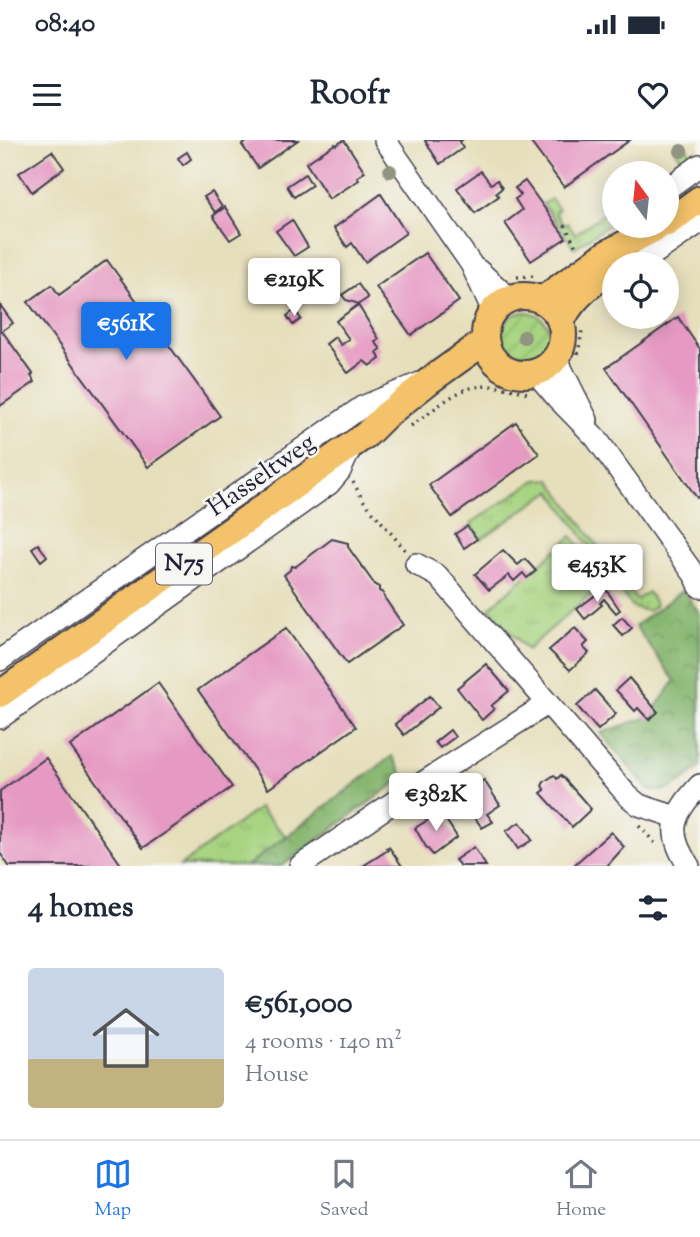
<!DOCTYPE html>
<meta charset="utf-8">
<style>
:root{--surface:#fff;--page:#f2f2f3;--text:#1f2937;--muted:#747a83;--line:#e0e1e3;--accent:#1a73e8}
body{margin:0;font-family:"Sorts Mill Goudy",serif;background:var(--page);color:var(--text);height:100vh;display:flex;flex-direction:column;font-size:26px;white-space:nowrap}
*{box-sizing:border-box;margin:0}
p{font-size:23px;color:var(--muted)}
.icon{flex:none;width:38px;height:38px;fill:none;stroke:currentColor;stroke-width:2;stroke-linecap:round;stroke-linejoin:round}
.map{position:relative;height:726px;overflow:hidden}
.panel{display:flex;flex-direction:column;background:var(--surface);flex:1}
.panel>*{flex:none}
.needle{width:46px;rotate:345deg}
.tools{position:absolute;left:602px;top:21px;display:grid;gap:14px}
.tools a{display:grid;place-items:center;width:77px;height:77px;border-radius:50%;background:var(--surface);box-shadow:0 4px 18px #0003;font-size:35px}
.price{position:absolute;translate:-50% -60px;padding:0 16px;border-radius:7px;background:#fff;color:#222;font-size:23px;line-height:46px;filter:drop-shadow(0 2px 4px #0008)}
.price::after{content:'';position:absolute;left:50%;top:42px;width:21px;height:16px;margin-left:-10px;background:inherit;clip-path:polygon(0 0,100% 0,50% 100%)}
.price.active{background:var(--accent);color:#fff}
ul{padding:0;list-style:none}
li{display:flex;align-items:center;gap:21px;height:175px;padding:0 28px}
li span{display:grid;place-items:center;flex:none;width:196px;height:140px;border-radius:7px;color:#555}
li>.icon{margin-inline-start:auto}
span .icon{width:84px;height:84px;fill:#fffc;stroke-width:1}
li b{font-size:30px}
h2{display:flex;justify-content:space-between;align-items:center;height:84px;padding:0 28px;font-size:30px}
.status{display:flex;justify-content:space-between;align-items:center;height:49px;padding:0 35px;background:var(--surface);direction:ltr}
.status svg{height:19px;fill:currentColor}
header{display:flex;justify-content:space-between;align-items:center;height:91px;padding:0 28px;background:var(--surface);font-size:32px;font-weight:700}
.tab-bar{display:flex;justify-content:space-around;align-items:center;height:98px;border-top:2px solid var(--line);background:var(--surface);font-size:19px;color:var(--muted)}
.tab-bar a{display:grid;justify-items:center;gap:4px}
.tab-bar .active{color:var(--accent)}
.map>svg:first-child{display:block}
.grass{fill:url(#grass-tufts);stroke:#657b5e;stroke-width:2}
.forest{fill:url(#forest-crowns);stroke:#546c55;stroke-width:2}
.garden{fill:url(#garden-furrows);stroke:#657b5e;stroke-width:2}
.building{fill:#e699c2}
.lines{fill:none;stroke-linecap:round;stroke-linejoin:round}
.minor-casing{stroke:#3f3e4e;stroke-width:24}
.major-casing{stroke:#3f3e4e;stroke-width:30}
.path{stroke:#3f3e4e;stroke-width:3.5;stroke-dasharray:2 5;stroke-linecap:butt}
.minor{stroke:#fff;stroke-width:21}
.major{stroke:#f3c26a;stroke-width:26}
.tree{fill:#909480}
.labels{text-anchor:middle;dominant-baseline:central;stroke-width:5;stroke-linejoin:round;paint-order:stroke}
.shield{fill:#f6f6f2;stroke:#626272;stroke-width:2}
.shield-label{font-size:24px;font-weight:bold;fill:#22223b}
.street-label{font-size:26px;fill:#22223b;stroke:#f6f6f2}
</style>
<div class="status"><b>08:40</b><svg viewBox="0 0 49 12"><path d="M0 12V9h3v3zM5 12V6h3v6zM10 12V3h3v9zM15 12V0h3v12zM26 1h20v11H26zM47 4h2v5h-2z"/></svg></div>
<header><svg class="icon" aria-label="menu" viewBox="0 0 24 24"><path d="M4 6h16M4 12h16M4 18h16"/></svg>Roofr<svg class="icon" aria-label="heart" viewBox="0 0 24 24"><path d="M12 20l-8-8c-3-5 5-10 8-4 3-6 11-1 8 4z"/></svg></header>
<div class="map">
<svg width="700" height="726" viewBox="0 0 700 726">
<defs>
<pattern id="grass-tufts" width="24" height="20" patternUnits="userSpaceOnUse" patternTransform="scale(1.75)"><rect width="24" height="20" fill="#a8d481"/><path d="M3 7l-1-3M5 7V3M7 7l1-3M15 17l-1-3M17 17v-4M19 17l1-3" fill="none" stroke="#90b670"/></pattern>
<pattern id="forest-crowns" width="20" height="18" patternUnits="userSpaceOnUse" patternTransform="scale(1.75)"><rect width="20" height="18" fill="#86b66f"/><path d="M2 6a3 3 0 1 1 6 0M12 15a3 3 0 1 1 6 0" fill="none" stroke="#6d945c"/></pattern>
<pattern id="garden-furrows" width="10" height="10" patternUnits="userSpaceOnUse" patternTransform="scale(1.75)"><rect width="10" height="10" fill="#a8d481"/><path d="M-1 1l2-2M0 10L10 0M9 11l2-2" fill="none" stroke="#90b670"/></pattern>
</defs>
<rect width="100%" height="100%" fill="#f6f6f2"/>
<filter id="ink" filterUnits="userSpaceOnUse"><feTurbulence type="fractalNoise" baseFrequency=".0143" numOctaves="2"/><feDisplacementMap in="SourceGraphic" scale="14" xChannelSelector="R" yChannelSelector="G"/><feConvolveMatrix kernelMatrix="1 2 1 2 8 2 1 2 1" color-interpolation-filters="sRGB"/></filter>
<filter id="wash" filterUnits="userSpaceOnUse"><feTurbulence type="fractalNoise" baseFrequency=".00686" numOctaves="4" result="noise"/><feDisplacementMap in="SourceGraphic" scale="28" xChannelSelector="R" yChannelSelector="G"/><feGaussianBlur stdDeviation="1.57" result="paint"/><feColorMatrix in="noise" values="0 0 0 0 0 0 0 0 0 0 0 0 0 0 0 0 0 1.4 0 .05"/><feComposite in="paint" operator="in"/></filter>
<g filter="url(#wash)">
<rect width="100%" height="100%" fill="#e6dfbb"/>
<g class="grass">
<path d="M681 4 687 7 692 18 667 44V33H660L681 18 674 8Z"/>
<path d="M609 53 614 60V81L574 108 543 64 551 59 559 69 555 72 563 85 567 83 575 94 611 68 604 57Z"/>
<path d="M550 339 636 460 648 452 656 465 649 471 633 468 551 351 481 399 471 383 536 340Z"/>
<path d="M572 396 604 442 527 510 489 468Z"/>
<path d="M259 668 286 696 247 726H180Z"/>
</g>
<g class="forest">
<path d="M683 450 700 474V627C685 640 669 656 648 649L601 593 648 577 675 541 635 486Z"/>
<path d="M392 616 404 637 282 726H247Z"/>
</g>
<circle class="garden" cx="525" cy="197" r="25"/>
<g id="blocks">
<g class="building">
<path d="M250 0H298L258 28 242 5Z"/>
<path d="M344 0 365 32 357 37 359 40 329 59 306 23 335 4 336 5Z"/>
<path d="M427 0H462L460 2 463 8 440 24 425 1Z"/>
<path d="M529 0H630L564 47Z"/>
<path d="M52 11 64 28 32 52 19 33Z"/>
<path d="M187 12 191 19 183 25 178 18Z"/>
<path d="M481 31 491 44 497 40 502 48 496 53 499 56 475 73 457 48Z"/>
<path d="M305 34 312 45 294 57 287 46Z"/>
<path d="M525 41 566 98 531 121 505 83 522 70 515 59 521 55 515 48Z"/>
<path d="M212 52 222 67 215 72 204 57Z"/>
<path d="M381 54 406 93 365 122 352 103 347 107 334 88Z"/>
<path d="M225 67 241 93 230 100 213 76Z"/>
<path d="M292 80 308 107 294 116 276 91Z"/>
<path d="M425 113 459 161 411 195 376 147Z"/>
<path d="M107 120 220 276 148 327 28 162 52 145 59 155Z"/>
<path d="M307 139 313 149 305 155 298 145Z"/>
<path d="M358 144 368 158 359 164 346 160 342 155Z"/>
<path d="M0 165 13 183 2 191 33 234 31 236 35 242 0 266Z"/>
<path d="M358 165 379 199 375 202 381 209 377 212 380 219 370 226 364 221 348 233 326 204 335 197 341 205 349 199 336 181Z"/>
<path d="M295 170 301 179 293 185 287 176Z"/>
<path d="M678 177 700 209V356L697 358 606 228Z"/>
<path d="M516 282 539 314 452 377 429 345Z"/>
<path d="M467 386 477 399 464 408 455 394Z"/>
<path d="M332 399 348 403V407L375 445 379 447V451L383 453 384 457 403 485 347 524 284 435 290 430 291 426 295 427Z"/>
<path d="M38 404 47 416 41 421 32 408Z"/>
<path d="M503 410 518 425 525 419 536 431 527 438 523 433 514 441 509 435 489 450 475 434Z"/>
<path d="M605 448 620 470 616 473 604 459 600 463 602 465 585 479 577 469Z"/>
<path d="M622 477 632 488 623 496 613 485Z"/>
<path d="M286 488 356 587 268 649 198 550Z"/>
<path d="M575 488 588 502 583 507 589 513 570 530 549 510Z"/>
<path d="M486 524 509 551 491 566 494 569 482 580 457 548Z"/>
<path d="M629 538 658 572 649 580 638 568 635 571 616 550Z"/>
<path d="M158 543 232 647 143 708 70 606Z"/>
<path d="M595 550 616 574 598 590 577 566Z"/>
<path d="M430 556 439 567 404 595 395 584Z"/>
<path d="M450 590 455 597 440 608 435 602Z"/>
<path d="M46 618 122 726H9L0 713V651Z"/>
<path d="M554 635 557 639 561 635 591 669 572 687 541 653 545 650 542 646 544 642Z"/>
<path d="M484 640 500 665 487 674 493 682 482 688 460 656Z"/>
<path d="M441 672 457 697 433 715 426 707 415 688Z"/>
<path d="M520 682 532 700 518 709 506 691Z"/>
<path d="M611 692 624 707 607 726H577L575 724Z"/>
<path d="M389 707 402 726H363L388 710 386 708Z"/>
<path d="M474 707 486 726H460L455 720Z"/>
</g>
</g>
</g>
<g filter="url(#ink)">
<use href="#blocks" fill-opacity="0" stroke="#3f3e4e" stroke-width="2"/>
<g class="lines">
<defs>
<g id="minor">
<path d="M385 0 471 124 493 171"/>
<path d="M667 49 700 25"/>
<path d="M639 124 700 82"/>
<path d="M478 130 510 159"/>
<path d="M557 216 562 230 587 280"/>
<path d="M536 233 558 259 596 298 696 437 700 447"/>
<path d="M416 424 438 436 628 656 639 665 676 677"/>
<path d="M0 520 362 267 420 243"/>
<path d="M0 578 329 344 340 331 353 303"/>
<path d="M300 726 419 645 547 564"/>
<path d="M689 726C665 692 673 674 700 645"/>
</g>
<g id="major">
<path d="M667 83 700 59"/>
<circle cx="524" cy="195" r="39"/>
<path d="M542 160 606 114 659 86"/>
<path d="M561 183C570 158 594 143 614 126"/>
<path d="M0 554 367 294 385 276 429 241 485 201"/>
</g>
</defs>
<use href="#minor" class="minor-casing"/>
<use href="#major" class="major-casing"/>
<g class="path">
<path d="M565 85 577 109"/>
<path d="M517 137 537 136"/>
<path d="M578 214 582 191"/>
<path d="M411 286C459 252 465 236 527 253"/>
<path d="M353 342 363 360 406 411"/>
<path d="M639 686 657 705"/>
</g>
<use href="#minor" class="minor"/>
<use href="#major" class="major"/>
</g>
<g class="tree">
<circle cx="681" cy="11" r="7"/>
<circle cx="390" cy="31" r="7"/>
<circle cx="524" cy="197" r="7"/>
</g>
</g>
<g class="labels">
<rect class="shield" x="156" y="403.5" width="56" height="41" rx="5"/>
<g class="shield-label">
<text x="184" y="424">N75</text>
</g>
<g class="street-label">
<text transform="translate(262 336) rotate(-35)">Hasseltweg</text>
</g>
</g>
</svg>
<div class="tools">
<a><svg class="needle" viewBox="-14 -14 28 28"><path d="M0-13l5 13h-10z" fill="#e53935"/><path d="M0 13l5-13h-10z" fill="#747a83"/></svg></a>
<a><svg class="icon" aria-label="locate" viewBox="0 0 24 24"><circle cx="12" cy="12" r="6"/><path d="M12 2v4M12 18v4M2 12h4M18 12h4"/></svg></a>
</div>
<b class="price" style="left:294px;top:178px">€219K</b>
<b class="price active" style="left:126px;top:222px">€561K</b>
<b class="price" style="left:597px;top:464px">€453K</b>
<b class="price" style="left:436px;top:693px">€382K</b>
</div>
<section class="panel">
<h2>4 homes<svg class="icon" aria-label="filters" viewBox="0 0 24 24"><path d="M4 7h16M4 17h16"/><circle cx="9" cy="7" r="2"/><circle cx="15" cy="17" r="2"/></svg></h2>
<ul>
<li><span style="background:linear-gradient(#c9d6e8 65%,#c2b280 0)"><svg class="icon" aria-label="home" viewBox="0 0 24 24"><path d="M3 11l9-7 9 7M6 9v11h12V9"/></svg></span><div><b>€561,000</b><p>4 rooms · 140 m²</p><p>House</p></div></li>
</ul>
</section>
<nav class="tab-bar">
<a class="active"><svg class="icon" aria-label="map" viewBox="0 0 24 24"><path d="M3 6l6-2 6 2 6-2v14l-6 2-6-2-6 2zM9 4v14M15 6v14"/></svg>Map</a>
<a><svg class="icon" aria-label="saved" viewBox="0 0 24 24"><path d="M7 4h10v16l-5-4-5 4z"/></svg>Saved</a>
<a><svg class="icon" aria-label="home" viewBox="0 0 24 24"><path d="M3 11l9-7 9 7M6 9v11h12V9"/></svg>Home</a>
</nav>
